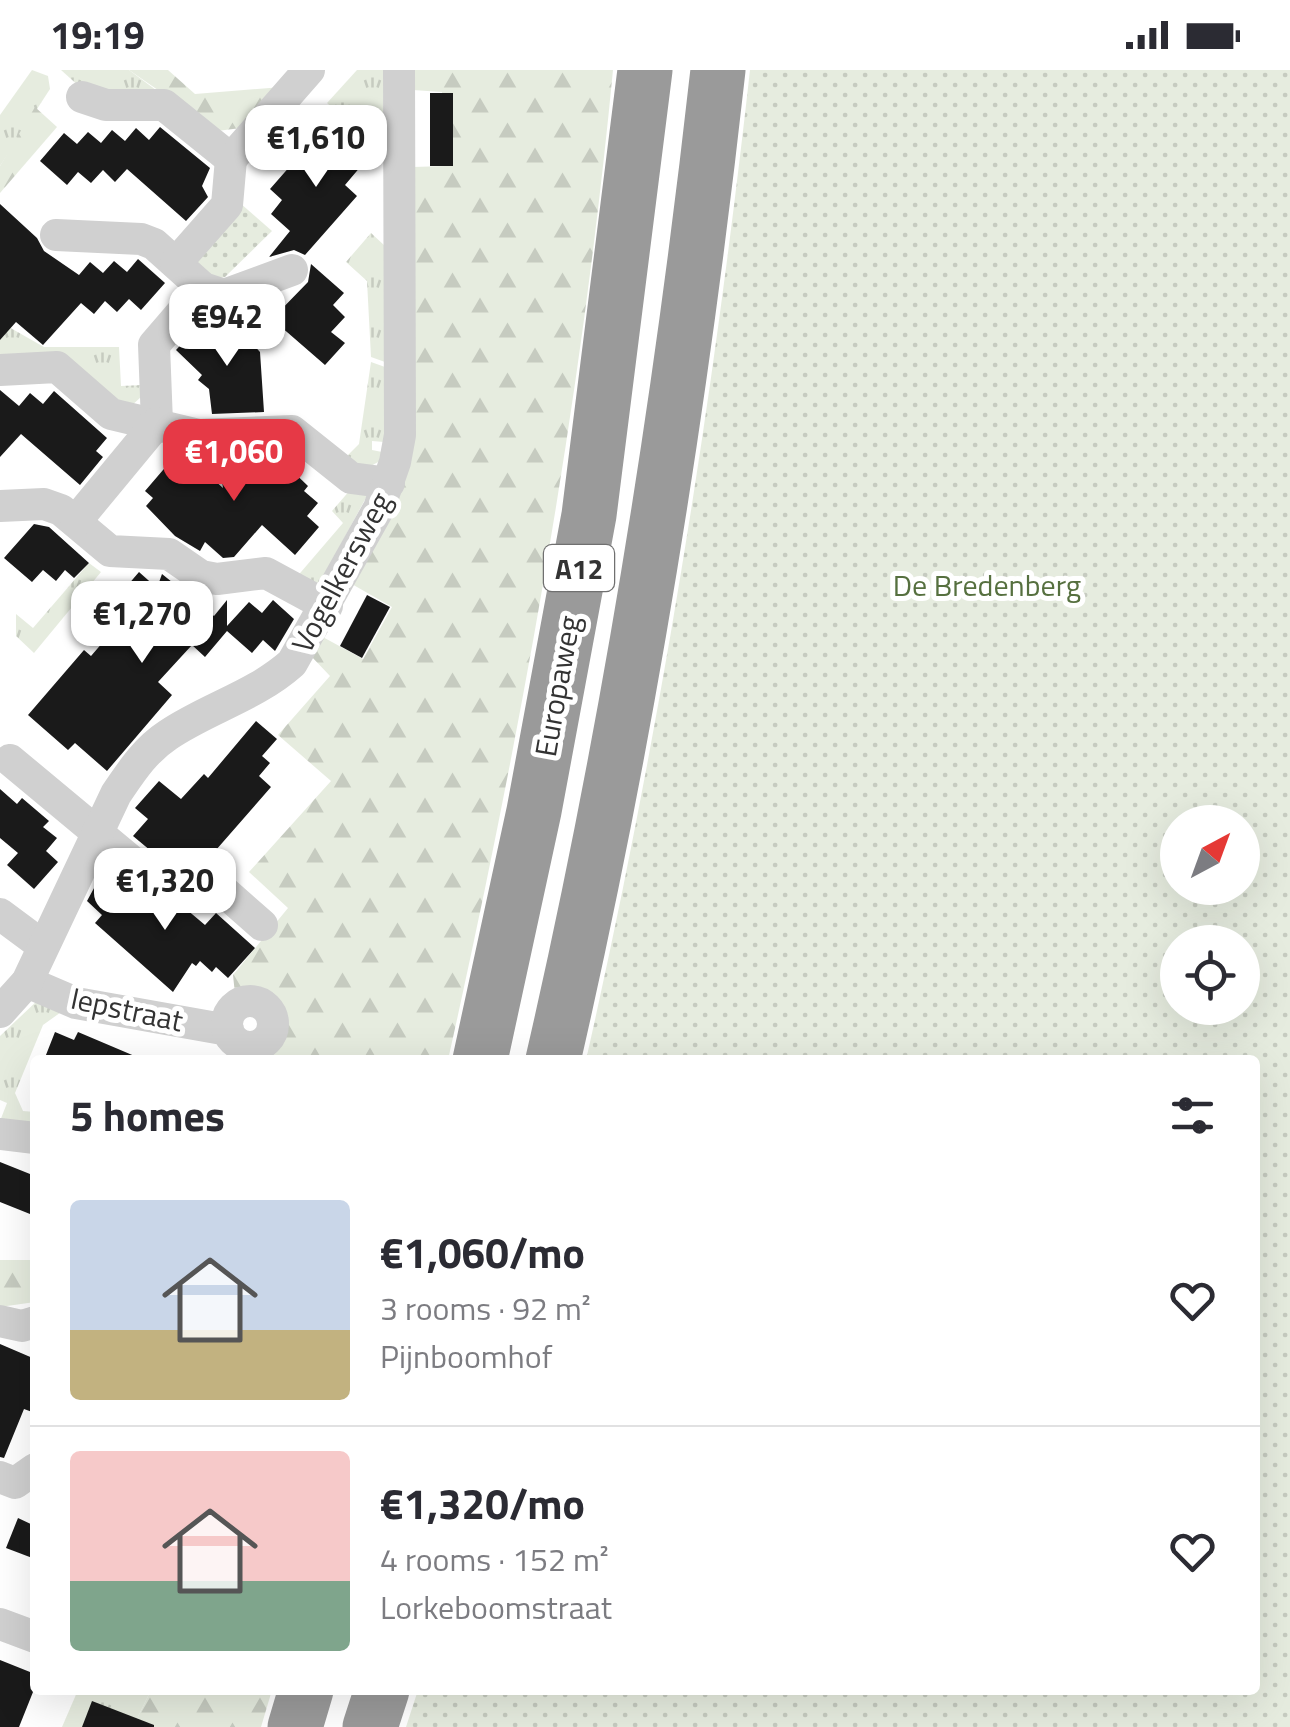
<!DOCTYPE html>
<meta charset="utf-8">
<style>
:root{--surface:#fff;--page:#f7f7f7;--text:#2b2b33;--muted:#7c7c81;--line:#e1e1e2;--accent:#e63946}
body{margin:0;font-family:"Titillium Web",sans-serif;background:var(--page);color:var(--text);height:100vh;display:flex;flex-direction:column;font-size:38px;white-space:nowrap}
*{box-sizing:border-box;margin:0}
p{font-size:32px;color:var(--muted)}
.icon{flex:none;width:55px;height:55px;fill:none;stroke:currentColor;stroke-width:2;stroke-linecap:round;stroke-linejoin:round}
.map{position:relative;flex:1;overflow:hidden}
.sheet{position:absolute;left:30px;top:985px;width:1230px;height:640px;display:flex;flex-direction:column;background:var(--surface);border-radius:10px;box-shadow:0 10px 40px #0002}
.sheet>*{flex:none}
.needle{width:65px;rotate:41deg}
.tools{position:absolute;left:1160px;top:735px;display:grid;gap:20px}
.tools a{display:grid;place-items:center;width:100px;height:100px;border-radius:50%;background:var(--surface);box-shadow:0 10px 40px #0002;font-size:50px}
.price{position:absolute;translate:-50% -85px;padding:0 22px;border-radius:20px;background:#fff;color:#222;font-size:32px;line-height:65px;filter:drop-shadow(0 2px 5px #0008)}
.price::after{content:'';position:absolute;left:50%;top:60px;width:30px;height:22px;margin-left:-15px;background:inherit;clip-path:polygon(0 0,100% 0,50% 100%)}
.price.active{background:var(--accent);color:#fff}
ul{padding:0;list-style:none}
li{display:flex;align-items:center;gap:30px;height:250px;padding:0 40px}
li+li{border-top:2px solid var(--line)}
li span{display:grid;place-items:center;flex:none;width:280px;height:200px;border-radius:10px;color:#555}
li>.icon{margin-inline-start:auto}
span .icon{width:120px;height:120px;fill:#fffc;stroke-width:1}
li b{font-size:42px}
h2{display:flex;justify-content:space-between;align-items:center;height:120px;padding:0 40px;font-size:42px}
.status{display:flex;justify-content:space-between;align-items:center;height:70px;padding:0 50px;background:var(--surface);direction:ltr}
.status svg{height:28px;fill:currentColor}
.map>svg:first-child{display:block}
.grass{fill:url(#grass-tufts)}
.forest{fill:url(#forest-firs)}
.park{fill:url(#park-dots);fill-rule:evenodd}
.building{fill:#1a1a1a}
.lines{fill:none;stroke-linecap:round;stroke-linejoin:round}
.street{stroke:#d0d0d0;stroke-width:32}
.highway{stroke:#9a9a9a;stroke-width:55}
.labels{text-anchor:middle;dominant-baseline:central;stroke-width:10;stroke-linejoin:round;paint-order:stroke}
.shield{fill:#fff;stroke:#707070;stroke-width:2.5}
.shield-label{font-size:28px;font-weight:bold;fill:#333}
.street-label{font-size:30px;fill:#333;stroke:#fff}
.park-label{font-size:30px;fill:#56703f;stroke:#fff}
</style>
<div class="status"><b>19:19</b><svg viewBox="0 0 49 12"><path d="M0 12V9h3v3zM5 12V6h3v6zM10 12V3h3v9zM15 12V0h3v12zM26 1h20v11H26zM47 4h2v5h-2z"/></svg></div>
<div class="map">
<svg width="1290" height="1657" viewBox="0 0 1290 1657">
<defs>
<pattern id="grass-tufts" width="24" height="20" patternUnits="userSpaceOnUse" patternTransform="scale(2.5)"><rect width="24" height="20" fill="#e6ecdf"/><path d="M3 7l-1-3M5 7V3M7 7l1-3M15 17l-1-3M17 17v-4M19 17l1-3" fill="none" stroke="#c6cbc0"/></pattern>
<pattern id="forest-firs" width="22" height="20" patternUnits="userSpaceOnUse" patternTransform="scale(2.5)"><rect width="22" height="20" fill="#e6ecdf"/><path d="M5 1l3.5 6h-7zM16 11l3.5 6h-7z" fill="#c6cbc0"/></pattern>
<pattern id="park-dots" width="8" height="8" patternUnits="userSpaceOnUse" patternTransform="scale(2.5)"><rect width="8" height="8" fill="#e6ecdf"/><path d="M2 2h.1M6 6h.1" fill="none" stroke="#c6cbc0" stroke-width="1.8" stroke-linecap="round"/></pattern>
</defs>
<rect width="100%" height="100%" fill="#fff"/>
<g class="grass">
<path d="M32 0 48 6 50 19 0 96V45Z"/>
<path d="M61 0H129L160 23 81 18Z"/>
<path d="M357 0H384L383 82 327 33Z"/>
<path d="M371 163 385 176V292L371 287 367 211 346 192Z"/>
<path d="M0 252 44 277H119L121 316 142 315 141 327 130 337 0 290Z"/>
<path d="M371 292 385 297 384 372 372 371V380L382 382 380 391 367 398 346 387 359 374Z"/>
<path d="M351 419 369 422 319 515 295 509 343 453 332 441Z"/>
<path d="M89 493 101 502 34 583 16 566V544L33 558Z"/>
<path d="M39 929 64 940 43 955 15 1023 23 1041 35 1042V1059L0 1051 7 1033 0 1030V966Z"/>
<path d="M78 1620H151L133 1657H62Z"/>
</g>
<g class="forest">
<path d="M129 0H168L195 24 282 17 241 58 217 61Z"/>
<path d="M412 0H613C581 334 521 663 448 990H246L272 974 281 945 260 923 235 924 233 905 288 838 249 802 331 711 278 665 330 606 311 586 321 566 363 589 392 537 350 513 388 443 413 97 445 96 442 22 413 20Z"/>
<path d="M35 37 57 57 0 123V96Z"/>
<path d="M0 1190H35V1232L0 1237Z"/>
<path d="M151 1620H272L261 1657H133Z"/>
</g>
<g class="park">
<path d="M750 0H1290V1657H406L418 1620H1255V990H586C660 663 713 333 750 0ZM1178 752H1242V818H1178ZM1178 872H1242V938H1178Z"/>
<path d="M240 133 272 161 225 207 210 210 197 197V182Z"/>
</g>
<g class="building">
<rect x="430" y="23" width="23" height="73"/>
<path d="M327 54 367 89 345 115 357 126 305 185 294 180 269 187 290 161 271 144 282 130 270 119Z"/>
<path d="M160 57 210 98 202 116 208 127 186 151 127 99 115 112 103 100 91 113 78 102 67 115 40 91 64 63 77 74 88 62 101 73 112 60 125 71 136 58 149 70Z"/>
<path d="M0 134 37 168 44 181 79 205 90 192 103 203 114 191 127 202 138 189 165 213 141 240 129 229 117 242 105 231 94 244 81 233 43 275 16 252 0 270Z"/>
<path d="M311 194 344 223 333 235 345 247 331 262 345 273 325 295 272 249 308 212Z"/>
<path d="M223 253 236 264 240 260 260 282 264 342 212 344 209 319 198 310 202 305 176 280 200 254 212 265Z"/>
<path d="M0 320 19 336 30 323 43 334 54 321 107 368 96 381 103 387 80 415 21 364 0 387Z"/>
<path d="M259 382 278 399 284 393 308 416 304 421 318 433 307 446 319 457 295 485 262 455 234 487 223 488 205 472 200 481 175 466 146 436 153 428 145 421 169 393 182 404 193 391 223 418 218 384Z"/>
<path d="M34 454 49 457 89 493 74 508 65 500 56 511 43 500 32 512 4 488Z"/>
<path d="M139 502 157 518 162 504 214 546 227 530V556L249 532 262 543 273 530 294 549 275 581 263 570 252 583 227 561 205 587 192 575 158 612 172 625 107 701 75 673 68 680 28 645 84 580 91 586 129 542 115 530Z"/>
<path d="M367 525 390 537 362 588 340 576Z"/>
<path d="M256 651 277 669 262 686 270 693 259 706 271 717 209 788 210 795 169 796 133 766 148 749 135 738 159 711 181 729 204 704 208 708Z"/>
<path d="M0 719 17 734 22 728 49 751 43 757 57 768 46 781 58 792 34 819 7 795 18 783 0 768Z"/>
<path d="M106 796 147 830 167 838 186 839 205 855 216 843 255 878 228 908 216 897 212 902 200 891 196 896 192 893 173 922 95 853 102 845 87 831Z"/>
<path d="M55 962 74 970 78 962 144 990H44Z"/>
<path d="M0 1092 35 1106V1146L0 1132Z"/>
<path d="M0 1274 35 1289V1343L24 1339 4 1388 0 1387Z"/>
<path d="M18 1448 35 1456V1489L6 1478Z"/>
<path d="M0 1590 35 1604V1617L19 1657H0Z"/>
<path d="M92 1631 154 1655V1657H82Z"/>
</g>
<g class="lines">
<g class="street">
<path d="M82 27 106 35H164L231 89 309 0"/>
<path d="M56 165 141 169 154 174 203 218 224 225 292 200"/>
<path d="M176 193 227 135 231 89"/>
<path d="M0 300 57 297 111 344 199 365 292 361 351 408 389 413"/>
<path d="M157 353 154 275 203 218"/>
<path d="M0 436 44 434 61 440 110 481 169 484 201 506 217 509 266 503 327 536"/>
<path d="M76 451 157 353"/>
<path d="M10 690 159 814 173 819 220 818 262 855"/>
<path d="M0 844 43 876"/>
<path d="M27 912 76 933 228 960"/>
<circle cx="250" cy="954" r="23"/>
<path d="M0 942 27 912 116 724C131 702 145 680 168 665 208 638 255 626 292 593L379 438 395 392 400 365 399 0"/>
<path d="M0 1064 35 1068"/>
<path d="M0 1251 22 1256 35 1252"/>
<path d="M0 1407 15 1413 35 1399"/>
<path d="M0 1554 35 1567"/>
</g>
<g class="highway">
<path d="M480 990 534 741 589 445 645 0"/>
<path d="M553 990C628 664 681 332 718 0"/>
<path d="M295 1657 306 1620"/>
<path d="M370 1657 382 1620"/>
</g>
</g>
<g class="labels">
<rect class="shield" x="544" y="475" width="70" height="46" rx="8"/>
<g class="shield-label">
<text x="579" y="498">A12</text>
</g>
<g class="street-label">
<text transform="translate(341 502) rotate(-62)">Vogelkersweg</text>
<text transform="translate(557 616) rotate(-80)">Europaweg</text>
<text transform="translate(127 939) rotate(12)">Iepstraat</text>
</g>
<g class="park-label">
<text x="987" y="515">De Bredenberg</text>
</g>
</g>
</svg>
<div class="tools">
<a><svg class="needle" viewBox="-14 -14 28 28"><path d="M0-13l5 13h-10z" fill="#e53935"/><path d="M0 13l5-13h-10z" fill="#7c7c81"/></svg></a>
<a><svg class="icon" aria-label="locate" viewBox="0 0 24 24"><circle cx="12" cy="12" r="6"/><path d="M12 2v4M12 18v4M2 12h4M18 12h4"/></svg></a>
</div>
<b class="price" style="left:316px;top:120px">€1,610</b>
<b class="price" style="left:227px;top:299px">€942</b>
<b class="price active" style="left:234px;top:434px">€1,060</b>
<b class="price" style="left:142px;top:596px">€1,270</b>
<b class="price" style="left:165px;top:863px">€1,320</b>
<section class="sheet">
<h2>5 homes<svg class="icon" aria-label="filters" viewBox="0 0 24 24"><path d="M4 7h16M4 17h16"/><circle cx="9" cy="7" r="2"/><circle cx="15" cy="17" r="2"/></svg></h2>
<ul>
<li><span style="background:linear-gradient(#c9d6e8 65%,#c2b280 0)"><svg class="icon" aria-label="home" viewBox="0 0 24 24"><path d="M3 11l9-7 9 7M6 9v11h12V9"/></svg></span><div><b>€1,060/mo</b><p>3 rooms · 92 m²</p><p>Pijnboomhof</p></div><svg class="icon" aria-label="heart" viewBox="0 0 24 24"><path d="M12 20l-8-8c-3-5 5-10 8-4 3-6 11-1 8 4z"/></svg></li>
<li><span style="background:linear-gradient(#f6c9c9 65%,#7fa58c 0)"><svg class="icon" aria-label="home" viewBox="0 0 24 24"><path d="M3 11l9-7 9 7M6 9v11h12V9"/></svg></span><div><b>€1,320/mo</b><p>4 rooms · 152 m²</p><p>Lorkeboomstraat</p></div><svg class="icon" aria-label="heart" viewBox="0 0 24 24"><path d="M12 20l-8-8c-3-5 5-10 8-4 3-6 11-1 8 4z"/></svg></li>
</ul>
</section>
</div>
